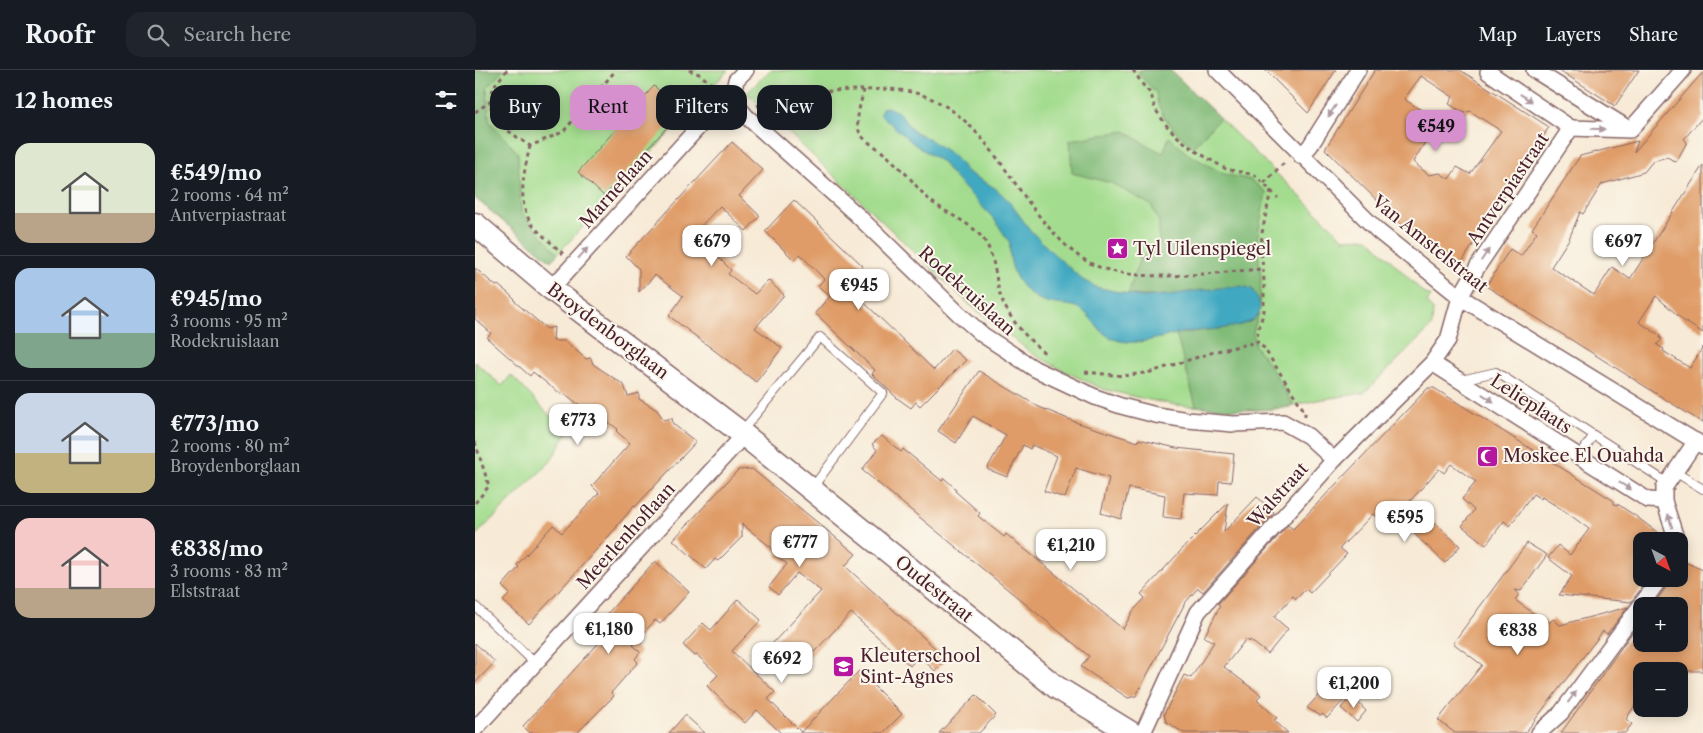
<!DOCTYPE html>
<meta charset="utf-8">
<style>
:root{--surface:#171b24;--page:#20242c;--text:#f1f3f6;--muted:#9ea1a6;--line:#363941;--accent:#d690ce}
body{margin:0;font-family:"Libre Caslon Text",serif;background:var(--page);color:var(--text);height:100vh;display:flex;flex-direction:column;font-size:19px;white-space:nowrap}
*{box-sizing:border-box;margin:0}
p{font-size:16px;color:var(--muted)}
.icon{flex:none;width:28px;height:28px;fill:none;stroke:currentColor;stroke-width:2;stroke-linecap:round;stroke-linejoin:round}
.map{position:relative;flex:1;overflow:hidden}
.sheet{display:flex;flex-direction:column;background:var(--surface);width:475px}
.sheet>*{flex:none}
.banner{position:absolute;left:15px;top:15px;width:475px;height:45px;display:flex;gap:10px}
.needle{width:32px;rotate:139deg}
.tools{position:absolute;left:1158px;top:462px;display:grid;gap:10px}
.tools a{display:grid;place-items:center;width:55px;height:55px;border-radius:10px;background:var(--surface);box-shadow:0 2px 12px #0003;font-size:25px}
.price{position:absolute;translate:-50% -42px;padding:0 11px;border-radius:10px;background:#fff;color:#222;font-size:16px;line-height:32px;filter:drop-shadow(0 1px 2px #0008)}
.price::after{content:'';position:absolute;left:50%;top:30px;width:15px;height:11px;margin-left:-8px;background:inherit;clip-path:polygon(0 0,100% 0,50% 100%)}
.price.selected{background:var(--accent);color:#111}
ul{padding:0;list-style:none}
li{display:flex;align-items:center;gap:15px;height:125px;padding:0 15px}
li+li{border-top:1px solid var(--line)}
li span{display:grid;place-items:center;flex:none;width:140px;height:100px;border-radius:15px;color:#555}
li>.icon{margin-inline-start:auto}
span .icon{width:60px;height:60px;fill:#fffc;stroke-width:1}
li b{font-size:21px}
h2{display:flex;justify-content:space-between;align-items:center;height:60px;padding:0 15px;font-size:21px}
.tag{padding:0 18px;border-radius:15px;background:var(--surface);box-shadow:0 2px 12px #0003;font-size:18px;line-height:45px}
.tag.selected{background:var(--accent);color:#111}
header{display:flex;align-items:center;gap:30px;box-sizing:border-box;height:70px;padding:0 25px;background:var(--surface);border-bottom:1px solid var(--line)}
header strong{font-size:24px}
nav{display:flex;gap:28px;margin-inline-start:auto;font-size:18px}
.search{width:350px;height:45px;background:var(--page);display:flex;align-items:center;gap:12px;box-sizing:border-box;padding:0 18px;border-radius:15px;color:var(--muted);font-size:19px}
main{display:flex;flex:1;min-height:0}
.map>svg:first-child{display:block}
.green{fill:#a3dc8e;stroke:#767e5c}
.forest{fill:#82bc79;stroke:#666e52}
.water{fill:#41a9c1;stroke:#466476}
.building{fill:#df9c68;fill-rule:evenodd}
.lines{fill:none;stroke-linecap:round;stroke-linejoin:round}
.lane-casing{stroke:#876667;stroke-width:10}
.street-casing{stroke:#876667;stroke-width:18}
.secondary-casing{stroke:#876667;stroke-width:25}
.path{stroke:#876667;stroke-width:3;stroke-dasharray:4 4;stroke-linecap:butt}
.lane{stroke:#fff;stroke-width:8}
.street{stroke:#fff;stroke-width:15}
.secondary{stroke:#fff;stroke-width:22}
.oneway{fill:#ae9aa0}
.labels{text-anchor:middle;dominant-baseline:central;stroke-width:4;stroke-linejoin:round;paint-order:stroke}
.street-label{font-size:18px;fill:#4a1f2b;stroke:#fbf7ec}
.poi-label{font-size:18px;fill:#4a1f2b;stroke:#fbf7ec;text-anchor:start}
</style>
<header>
<strong>Roofr</strong>
<div class="search"><svg class="icon" aria-label="search" viewBox="0 0 24 24"><circle cx="10" cy="10" r="6"/><path d="M15 15l6 6"/></svg>Search here</div>
<nav><a>Map</a><a>Layers</a><a>Share</a></nav>
</header>
<main>
<section class="sheet">
<h2>12 homes<svg class="icon" aria-label="filters" viewBox="0 0 24 24"><path d="M4 7h16M4 17h16"/><circle cx="9" cy="7" r="2"/><circle cx="15" cy="17" r="2"/></svg></h2>
<ul>
<li><span style="background:linear-gradient(#dfe7d0 70%,#b9a48a 0)"><svg class="icon" aria-label="home" viewBox="0 0 24 24"><path d="M3 11l9-7 9 7M6 9v11h12V9"/></svg></span><div><b>€549/mo</b><p>2 rooms · 64 m²</p><p>Antverpiastraat</p></div></li>
<li><span style="background:linear-gradient(#a9c7e8 65%,#7fa58c 0)"><svg class="icon" aria-label="home" viewBox="0 0 24 24"><path d="M3 11l9-7 9 7M6 9v11h12V9"/></svg></span><div><b>€945/mo</b><p>3 rooms · 95 m²</p><p>Rodekruislaan</p></div></li>
<li><span style="background:linear-gradient(#c9d6e8 60%,#c2b280 0)"><svg class="icon" aria-label="home" viewBox="0 0 24 24"><path d="M3 11l9-7 9 7M6 9v11h12V9"/></svg></span><div><b>€773/mo</b><p>2 rooms · 80 m²</p><p>Broydenborglaan</p></div></li>
<li><span style="background:linear-gradient(#f6c9c9 70%,#b9a48a 0)"><svg class="icon" aria-label="home" viewBox="0 0 24 24"><path d="M3 11l9-7 9 7M6 9v11h12V9"/></svg></span><div><b>€838/mo</b><p>3 rooms · 83 m²</p><p>Elststraat</p></div></li>
</ul>
</section>
<div class="map">
<svg width="1228" height="663" viewBox="0 0 1228 663">
<rect width="100%" height="100%" fill="#fbf7ec"/>
<filter id="ink" filterUnits="userSpaceOnUse"><feTurbulence type="fractalNoise" baseFrequency=".02" numOctaves="2"/><feDisplacementMap in="SourceGraphic" scale="10" xChannelSelector="R" yChannelSelector="G"/><feConvolveMatrix kernelMatrix="1 2 1 2 8 2 1 2 1" color-interpolation-filters="sRGB"/></filter>
<filter id="wash" filterUnits="userSpaceOnUse"><feTurbulence type="fractalNoise" baseFrequency=".0096" numOctaves="4" result="noise"/><feDisplacementMap in="SourceGraphic" scale="20" xChannelSelector="R" yChannelSelector="G"/><feGaussianBlur stdDeviation="1.12" result="paint"/><feColorMatrix in="noise" values="0 0 0 0 0 0 0 0 0 0 0 0 0 0 0 0 0 1.4 0 .05"/><feComposite in="paint" operator="in"/></filter>
<g filter="url(#wash)">
<rect width="100%" height="100%" fill="#f7ead6"/>
<g class="green">
<path d="M0 0H253L76 191 0 128Z"/>
<path d="M295 0H695L869 169 893 168 950 224 956 226 952 233 958 240 957 256 889 323 842 330 808 338 777 340 700 335 665 328 628 319 593 303 558 284 494 234 272 23Z"/>
<path d="M0 292 27 316 36 305 78 349 95 359 75 392 0 466Z"/>
</g>
<g class="forest">
<path d="M0 0H28L12 18 14 51 43 83 46 142 83 184 76 191 0 128Z"/>
<path d="M666 0H695L745 48 718 77 702 63 690 48 683 35 681 23 663 3Z"/>
<path d="M650 61 670 74 688 83 694 67 713 84 749 104 776 110 791 122 782 169 786 209 785 235C782 228 775 219 766 217 761 215 752 217 747 218 715 221 684 230 653 224L665 188 684 175V152L676 135 636 113 597 103 595 70Z"/>
<path d="M784 243 778 262 780 276 792 291 819 336C787 343 753 339 721 336L701 264 758 256 777 251Z"/>
</g>
<path class="water" d="M412 37 423 42 438 61 456 70 479 86 492 102 520 118 533 130 556 161 579 184 608 210 621 217 666 227 693 225 728 220 766 216 777 219C781 226 788 235 784 243 782 246 778 250 776 251 757 261 722 259 701 264 683 268 664 275 645 271 620 265 620 245 601 237 593 234 584 235 575 233 548 227 532 201 535 173L519 149 476 104 467 92 440 75 409 48 405 44 407 38Z"/>
<g id="blocks">
<g class="building">
<path d="M790 0H861L833 43Z"/>
<path d="M900 0H985L1074 57 983 198 934 162 850 79ZM946 6 978 27 974 34 989 43 995 41 1026 61 995 104 982 97 974 109 965 103 954 105 938 92 963 51 929 29Z"/>
<path d="M1084 0H1164L1140 36Z"/>
<path d="M1228 2V47L1209 69 1212 72 1201 92 1192 87 1178 91 1169 102 1127 114 1108 144 1105 142 1094 169 1076 197 1119 225 1137 197 1155 209 1228 95V263L1209 251 1181 226 1164 252 1186 266 1185 268 1187 269 1182 275 1189 279 1188 281 1215 298 1228 277V353L1011 216 1035 179 1046 186 1062 162 1057 159 1105 86 1163 71 1159 82Z"/>
<path d="M179 16 207 41 129 126 103 102Z"/>
<path d="M257 72 288 100 264 126 285 146 271 161 245 136 219 163 256 200 253 204 280 224 293 210 309 225 280 258 307 278 281 312 194 246 208 226 180 205 164 222V199L151 186Z"/>
<path d="M319 130 388 196 371 215 459 300 477 279 491 290 445 336 441 332 436 338 422 328 397 304 400 300 340 243 355 226 343 216 349 209 325 184 319 190 290 161Z"/>
<path d="M0 198 21 216 23 215 33 223 40 230V232L72 259 79 257 78 271H90L111 289 116 288 118 294 149 315 153 326 164 323V329L182 340 189 350 197 348 198 354 221 372 160 437 159 436 142 456V457L54 554 28 531 35 524 27 516 44 497 42 495 78 455 87 463 124 423 117 416 155 373 141 361 143 359 108 335 107 337 89 323 87 325 84 323 58 302 55 306 12 268 16 263 0 249Z"/>
<path d="M504 301 564 337 603 353 663 372 664 369 701 378 759 384 756 412 744 411 743 425 709 423 706 449 688 447 690 425 654 418 646 449 626 443 634 408 601 398 590 428 569 421 582 386 557 375 555 379 548 375 532 407 512 399 531 365 498 346 481 373 463 361Z"/>
<path d="M953 318H959L1136 429 1139 431V434L1144 435 1162 447 1191 469 1192 471H1166V519L1156 532 1084 525 1097 506 1073 488 1083 475 1095 485 1114 459 1091 442 1067 427 1066 429 1058 424 1035 456 1029 451 1011 475 987 456 999 440 987 429 1001 412 976 394 969 403 964 399 935 431 985 476 970 493 913 439 903 449 898 444 865 478 872 484 835 523 831 519 821 529 818 526 799 547 813 559 793 584 775 570 774 572 771 569 749 597 786 625 782 630 802 648 799 650 813 663H709L691 652 689 644 709 605 716 608 739 572 729 567 745 536 743 534 813 455 818 459Z"/>
<path d="M407 366 426 382 428 379 467 411 469 408 481 419 480 421 505 443 503 446 529 467 531 464 648 559 658 541 670 528 666 524 711 475 753 433 749 462 782 427 799 442 728 522 723 518 710 533 661 626 653 628 606 597 614 586 387 400 402 380 397 374Z"/>
<path d="M277 399 381 484 370 496 472 589 460 601 444 586 435 596 376 543 322 600 296 575 346 521 322 503 303 525 294 517 312 494 301 486 303 483 267 454V467L243 491 240 489 231 499 198 470 263 400Z"/>
<path d="M1052 473 1072 485 1046 521 1040 520 1044 524 1040 530 1073 554 1078 549 1085 555 1153 537 1132 564 1128 561 1050 663H980L963 650 1007 595 978 573Z"/>
<path d="M180 491 214 522 185 554 180 550 158 575 165 582 160 589 163 592 136 623 139 626 102 663H55L48 656 131 565 121 556Z"/>
<path d="M1212 493 1228 500V601H1166V626L1151 649 1157 654 1150 663H1086L1166 550V574H1204V536H1187L1186 535 1179 534 1197 509H1204V496Z"/>
<path d="M263 529 286 550 257 581 300 622 293 629 326 662 384 601 427 644 408 663H306L282 640 270 653 232 616 243 605 222 585 220 586 208 575 228 553 236 560Z"/>
<path d="M0 573 20 592 0 613Z"/>
<path d="M851 617 868 631 852 648 847 644 846 646 832 638Z"/>
<path d="M501 625 521 645 504 663H464Z"/>
<path d="M876 627 879 628 891 641 882 652 866 638Z"/>
<path d="M210 645 230 663H194Z"/>
</g>
</g>
</g>
<g filter="url(#ink)">
<use href="#blocks" fill-opacity="0" stroke="#876667" stroke-width="1"/>
<g class="lines">
<defs>
<g id="lane">
<path d="M986 310 1021 302 1193 413"/>
<path d="M267 361 345 267 408 323 338 417"/>
<path d="M1104 387 1118 366"/>
<path d="M1200 402 1228 419"/>
<path d="M0 536 60 593"/>
</g>
<g id="street">
<path d="M742 0 903 161 985 227 1228 376"/>
<path d="M1014 0 1013 2 1096 58"/>
<path d="M1059 0 1154 59"/>
<path d="M257 30 271 46 381 144 484 244 508 265 560 299 620 327 646 336 681 345 713 350 758 354 808 352 833 366 859 390"/>
<path d="M826 86 835 76 883 0"/>
<path d="M74 217 86 208 239 40 257 30 261 10 271 0"/>
<path d="M957 293 1173 430 1189 431"/>
<path d="M1202 471 1189 431V418L1221 371"/>
<path d="M0 659 269 365"/>
<path d="M668 663 723 542 859 390 957 293 973 270 985 227 1003 196 1096 58 1155 60 1208 0"/>
<path d="M1064 663 1086 643 1185 509"/>
</g>
<path id="secondary" d="M0 154 74 217 269 365 581 617 656 663"/>
</defs>
<use href="#lane" class="lane-casing"/>
<use href="#street" class="street-casing"/>
<use href="#secondary" class="secondary-casing"/>
<g class="path">
<path d="M32 0 18 17 16 39 32 60 55 76 88 62 141 0"/>
<path d="M214 0 224 4 242 18"/>
<path d="M658 0 668 15 676 24 680 39 692 56 703 67 719 80 751 99 780 105 803 128"/>
<path d="M389 20C386 32 380 49 384 61 388 71 399 75 406 81 416 89 425 98 434 107 441 116 449 125 457 132 475 146 496 152 509 170 519 184 520 204 524 221 531 246 551 268 571 284"/>
<path d="M282 36C316 23 354 20 390 20 401 20 413 18 424 20 498 28 527 103 570 153 584 169 599 186 619 195 665 215 739 202 788 199"/>
<path d="M0 42 16 31"/>
<path d="M55 76C49 102 40 136 60 158 69 167 79 175 88 184"/>
<path d="M789 113 810 92"/>
<path d="M796 120 787 163 786 178 789 211V241L783 260 782 272 789 278 830 342V347"/>
<path d="M610 302 648 306 676 302 742 281 782 272"/>
<path d="M0 372 14 416 0 433"/>
</g>
<use href="#lane" class="lane"/>
<use href="#street" class="street"/>
<use href="#secondary" class="secondary"/>
</g>
<defs><path id="oneway-solid" d="M-6-.8H1V-3.2L6.5 0L1 3.2V.8H-6Z" transform="scale(1.25)"/></defs>
<g class="oneway">
<use href="#oneway-solid" transform="translate(1051 28) rotate(34)"/>
<use href="#oneway-solid" transform="translate(857 41) rotate(123)"/>
<use href="#oneway-solid" transform="translate(1123 59) rotate(1)"/>
<use href="#oneway-solid" transform="translate(108 183) rotate(-48)"/>
<use href="#oneway-solid" transform="translate(1010 185) rotate(-56)"/>
<use href="#oneway-solid" transform="translate(1013 328) rotate(33)"/>
<use href="#oneway-solid" transform="translate(1150 416) rotate(32)"/>
<use href="#oneway-solid" transform="translate(1195 451) rotate(-108)"/>
<use href="#oneway-solid" transform="translate(1097 627) rotate(-54)"/>
</g>
</g>
<defs>
<symbol id="sight-square" viewBox="-11 -11 22 22"><rect x="-9" y="-9" width="18" height="18" rx="4" fill="#b5179e" stroke="#fbf7ec"/><path d="M0-6L1.8-2.2L6-1.7L2.9 1.2L3.7 5.4L0 3.3L-3.7 5.4L-2.9 1.2L-6-1.7L-1.8-2.2Z" fill="#fff"/></symbol>
<symbol id="mosque-square" viewBox="-11 -11 22 22"><rect x="-9" y="-9" width="18" height="18" rx="4" fill="#b5179e" stroke="#fbf7ec"/><path d="M3.5-4.9A6 6 0 1 0 3.5 4.9A5 5 0 1 1 3.5-4.9Z" fill="#fff"/></symbol>
<symbol id="school-square" viewBox="-11 -11 22 22"><rect x="-9" y="-9" width="18" height="18" rx="4" fill="#b5179e" stroke="#fbf7ec"/><path d="M0-5L7-2L0 1L-7-2ZM-4 1L0 2.5L4 1V4Q0 6-4 4Z" fill="#fff"/></symbol>
</defs>
<g fill-rule="evenodd">
<use href="#sight-square" x="630" y="166" width="25" height="25"/>
<use href="#mosque-square" x="1000" y="374" width="25" height="25"/>
<use href="#school-square" x="356" y="584" width="25" height="25"/>
</g>
<g class="labels">
<g class="street-label">
<text transform="translate(141 119) rotate(-48)">Marneflaan</text>
<text transform="translate(1033 119) rotate(-56)">Antverpiastraat</text>
<text transform="translate(955 174) rotate(39)">Van Amstelstraat</text>
<text transform="translate(492 221) rotate(42)">Rodekruislaan</text>
<text transform="translate(133 261) rotate(37)">Broydenborglaan</text>
<text transform="translate(1056 334) rotate(33)">Lelieplaats</text>
<text transform="translate(803 425) rotate(-48)">Walstraat</text>
<text transform="translate(151 466) rotate(-48)">Meerlenhoflaan</text>
<text transform="translate(459 519) rotate(39)">Oudestraat</text>
</g>
<g class="poi-label">
<text x="658" y="179">Tyl Uilenspiegel</text>
<text x="1028" y="386">Moskee El Ouahda</text>
<text x="385" y="586">Kleuterschool<tspan x="385" dy="21">Sint-Agnes</tspan></text>
</g>
</g>
</svg>
<div class="tools">
<a><svg class="needle" viewBox="-14 -14 28 28"><path d="M0-13l5 13h-10z" fill="#e53935"/><path d="M0 13l5-13h-10z" fill="#9ea1a6"/></svg></a>
<a>+</a>
<a>−</a>
</div>
<b class="price selected" style="left:961px;top:82px">€549</b>
<b class="price" style="left:237px;top:197px">€679</b>
<b class="price" style="left:1148px;top:197px">€697</b>
<b class="price" style="left:384px;top:241px">€945</b>
<b class="price" style="left:103px;top:376px">€773</b>
<b class="price" style="left:930px;top:473px">€595</b>
<b class="price" style="left:325px;top:498px">€777</b>
<b class="price" style="left:596px;top:501px">€1,210</b>
<b class="price" style="left:134px;top:585px">€1,180</b>
<b class="price" style="left:1043px;top:586px">€838</b>
<b class="price" style="left:307px;top:614px">€692</b>
<b class="price" style="left:879px;top:639px">€1,200</b>
<div class="banner">
<a class="tag">Buy</a>
<a class="tag selected">Rent</a>
<a class="tag">Filters</a>
<a class="tag">New</a>
</div>
</div>
</main>
